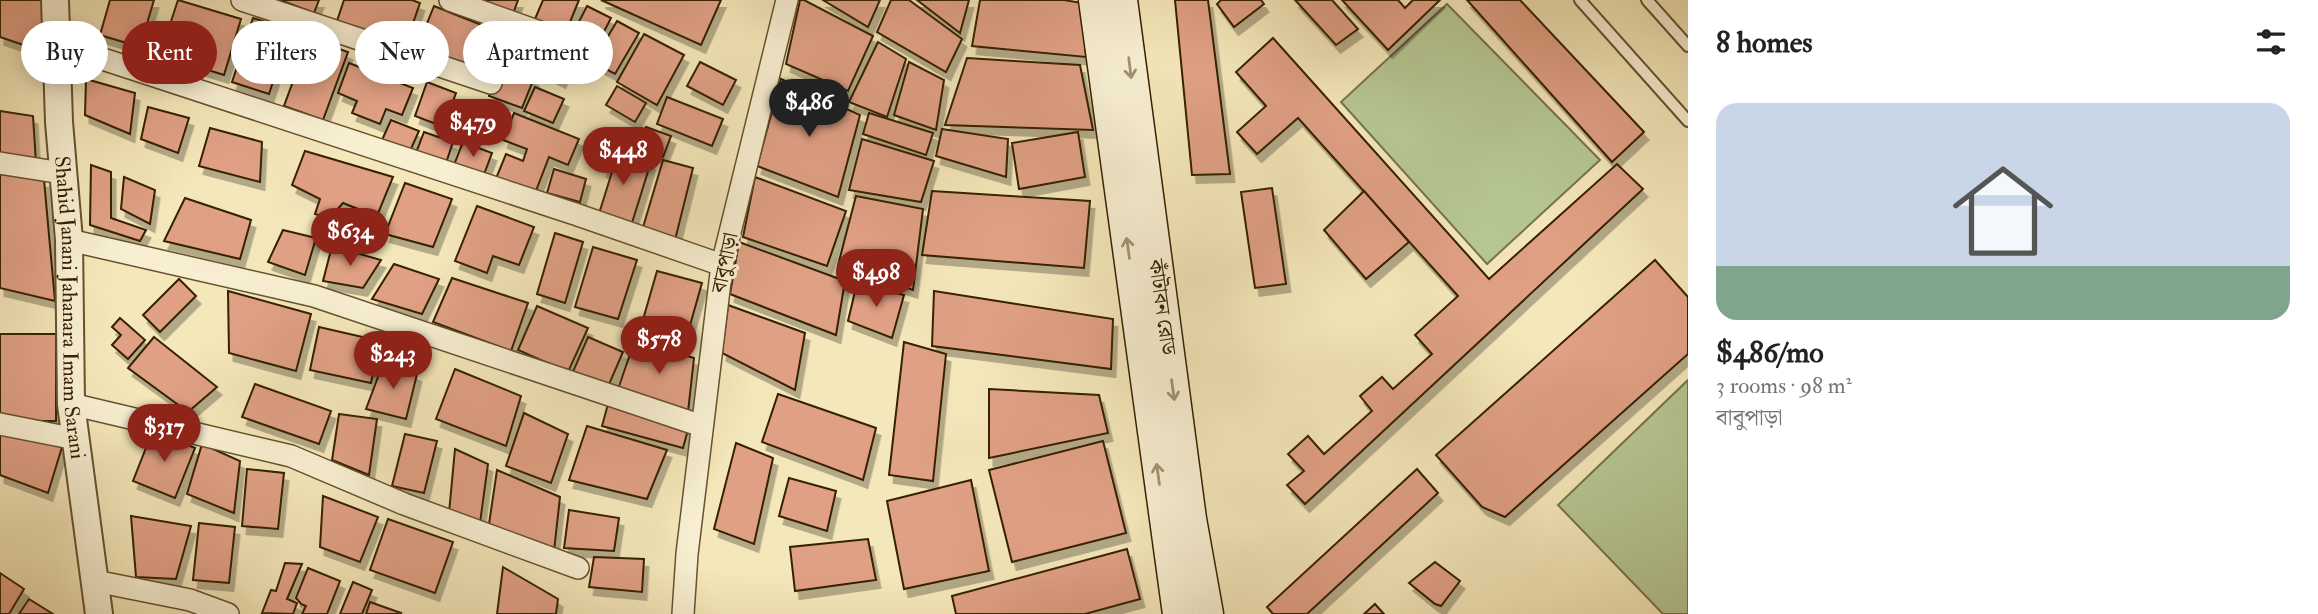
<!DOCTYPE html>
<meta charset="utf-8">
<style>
:root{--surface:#fff;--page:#f6f6f6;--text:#222;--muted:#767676;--accent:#8f2418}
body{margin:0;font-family:"IM FELL Double Pica","Noto Serif Bengali",serif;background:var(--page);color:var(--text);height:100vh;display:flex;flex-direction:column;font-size:26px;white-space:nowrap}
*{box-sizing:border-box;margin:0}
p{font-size:23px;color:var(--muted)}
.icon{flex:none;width:38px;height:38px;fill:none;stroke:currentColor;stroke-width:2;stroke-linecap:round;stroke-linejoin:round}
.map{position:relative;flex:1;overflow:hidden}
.panel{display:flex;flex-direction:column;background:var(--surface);width:630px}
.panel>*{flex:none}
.top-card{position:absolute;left:21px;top:21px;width:665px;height:63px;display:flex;gap:14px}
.price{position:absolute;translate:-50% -60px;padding:0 16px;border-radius:24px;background:var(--accent);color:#fff;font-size:23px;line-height:46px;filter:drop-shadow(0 2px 4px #0008)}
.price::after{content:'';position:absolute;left:50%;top:42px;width:21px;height:16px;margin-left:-10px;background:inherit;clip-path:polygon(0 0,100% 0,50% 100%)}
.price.on{background:#222;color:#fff}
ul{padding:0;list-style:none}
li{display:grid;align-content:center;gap:14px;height:371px;padding:0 28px}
li span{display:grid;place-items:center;height:217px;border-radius:21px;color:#555}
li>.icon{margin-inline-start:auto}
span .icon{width:126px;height:126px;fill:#fffc;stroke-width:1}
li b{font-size:30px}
h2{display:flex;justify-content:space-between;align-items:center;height:84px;padding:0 28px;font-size:30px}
.pill{padding:0 24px;border-radius:32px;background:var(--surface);box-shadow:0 4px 18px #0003;font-size:24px;line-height:63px}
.pill.on{background:var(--accent);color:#fff}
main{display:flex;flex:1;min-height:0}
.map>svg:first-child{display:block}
.green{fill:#b6c793;stroke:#76744a;stroke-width:2}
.building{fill:#e0a084;stroke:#352000;stroke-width:2;filter:url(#shadow)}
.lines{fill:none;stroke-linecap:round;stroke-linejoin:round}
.service-casing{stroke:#65522e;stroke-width:14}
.minor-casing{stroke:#65522e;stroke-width:24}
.tertiary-casing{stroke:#65522e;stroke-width:30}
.secondary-casing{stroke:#352000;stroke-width:33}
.service{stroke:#f8efd2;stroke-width:10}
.minor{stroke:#f8efd2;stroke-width:21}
.tertiary{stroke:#f8efd2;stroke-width:26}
.secondary{stroke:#f8efd2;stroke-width:30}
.oneway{stroke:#a09274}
.labels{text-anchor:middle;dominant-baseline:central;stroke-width:6;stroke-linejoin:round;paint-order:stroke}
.street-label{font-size:21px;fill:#352000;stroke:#f8efd2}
</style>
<main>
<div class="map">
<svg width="1688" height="614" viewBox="0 0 1688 614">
<defs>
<filter id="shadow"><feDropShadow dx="4.5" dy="8" stdDeviation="0" flood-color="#0004"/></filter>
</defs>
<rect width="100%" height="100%" fill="#f4e7b9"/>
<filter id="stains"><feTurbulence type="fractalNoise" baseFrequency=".00286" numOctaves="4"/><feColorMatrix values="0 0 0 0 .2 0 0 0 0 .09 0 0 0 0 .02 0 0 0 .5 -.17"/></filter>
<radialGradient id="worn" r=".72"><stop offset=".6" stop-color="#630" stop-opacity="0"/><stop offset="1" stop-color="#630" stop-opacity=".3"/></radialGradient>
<g class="green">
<path d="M1447 4 1600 160 1487 264 1341 102Z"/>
<path d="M1688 380V614H1663L1558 505Z"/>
</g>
<g class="building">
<path d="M0 0H48L38 50 0 37Z"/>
<path d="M110 0H154L140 47 100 35Z"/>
<path d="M178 0 241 19 224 75 160 55Z"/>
<path d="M280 0H319L314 13Z"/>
<path d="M344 0H412L420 3 405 46 337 21Z"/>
<path d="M475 0H518L513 14Z"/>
<path d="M543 0H579L566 32 535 19Z"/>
<path d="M601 0H721L701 45Z"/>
<path d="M800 0H804L873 36 848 91 786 64Z"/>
<path d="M823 0H880L868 27Z"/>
<path d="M891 0H909L962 39 946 72 877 32Z"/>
<path d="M917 0H969L960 33Z"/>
<path d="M980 0H1064L1082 3 1086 57 972 46Z"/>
<path d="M1175 0H1208L1230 174 1192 175Z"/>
<path d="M1221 0H1261L1264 4 1234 27 1217 4Z"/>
<path d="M1295 0H1332L1358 29 1336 45Z"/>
<path d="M1342 0H1398L1405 8 1413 0H1440L1388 50Z"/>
<path d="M1467 0H1520L1644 132 1612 162Z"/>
<path d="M434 6 489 28 472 68 418 46Z"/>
<path d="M587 6 611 18 590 59 566 47Z"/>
<path d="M253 18 290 30 269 94 232 82Z"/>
<path d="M617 21 639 33 615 74 593 62Z"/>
<path d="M644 34 684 55 657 105 617 82Z"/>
<path d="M309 38 348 52 323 120 284 106Z"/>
<path d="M492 38 516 42 512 65 489 61Z"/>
<path d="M1273 38 1489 279 1617 164 1643 189 1305 504 1287 485 1304 471 1288 454 1308 436 1324 454 1372 411 1360 396 1382 377 1393 389 1432 354 1415 335 1458 296 1298 118 1257 154 1237 132 1266 106 1236 72Z"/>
<path d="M878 42 906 59 887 117 849 102Z"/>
<path d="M542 43 571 56 561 80 532 66Z"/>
<path d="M967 58 1080 65 1093 130 945 125Z"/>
<path d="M700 62 736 80 723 105 687 86Z"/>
<path d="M909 62 944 80 936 130 894 115Z"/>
<path d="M349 63 413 88 402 115 386 109 380 124 352 113 357 101 338 93Z"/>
<path d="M500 66 534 78 522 108 489 96Z"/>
<path d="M86 79 135 93 130 134 85 115Z"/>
<path d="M781 79 860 115 838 197 757 166Z"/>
<path d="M427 82 456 93 450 109 463 114 468 100 496 110 485 137 467 131 463 140 437 130 439 125 415 116Z"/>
<path d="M617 86 646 103 635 122 606 105Z"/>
<path d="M535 87 564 99 553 123 524 111Z"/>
<path d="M667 97 723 119 712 146 657 124Z"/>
<path d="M148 107 189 118 178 153 141 139Z"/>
<path d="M0 111 33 116 36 163 0 156Z"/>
<path d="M514 113 579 139 568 165 549 157 534 196 495 181 506 154 523 161 527 149 503 140Z"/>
<path d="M869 113 933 133 926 155 863 134Z"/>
<path d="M391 120 419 131 410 151 382 140Z"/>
<path d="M646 127 671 136 663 157 638 148Z"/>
<path d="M210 128 262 142 260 182 199 166Z"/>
<path d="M942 129 1008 139 1006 177 936 156Z"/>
<path d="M424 132 453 142 446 163 416 153Z"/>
<path d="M1078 132 1085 177 1019 189 1012 143Z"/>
<path d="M862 139 934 161 921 202 849 190Z"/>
<path d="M463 142 492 153 483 177 454 165Z"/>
<path d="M608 149 651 162 631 226 598 217 612 172 602 169Z"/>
<path d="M305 151 393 177 372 228 357 223 358 209 343 203 329 219 315 214 320 199 292 185Z"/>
<path d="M663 160 693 168 674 244 641 234Z"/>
<path d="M91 165 111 172V218L146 230 140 241 90 225Z"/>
<path d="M554 169 586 179 580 202 547 193Z"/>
<path d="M0 174 44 180 55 301 0 288Z"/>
<path d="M124 177 155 190 150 224 121 209Z"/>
<path d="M755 177 846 211 827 266 743 237Z"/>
<path d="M405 183 452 199 433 247 385 234Z"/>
<path d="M1272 188 1286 284 1255 288 1241 192Z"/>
<path d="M932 191 1090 201 1084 268 922 255Z"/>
<path d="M1364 191 1409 242 1366 279 1324 230Z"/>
<path d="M856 196 923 209 913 290 838 265Z"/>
<path d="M185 198 251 220 240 259 164 241Z"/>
<path d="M477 206 534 227 519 265 493 256 487 273 455 261Z"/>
<path d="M283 230 316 238 305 275 268 262Z"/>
<path d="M555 233 583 242 565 303 537 294Z"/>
<path d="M739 242 845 281 836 335 730 294Z"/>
<path d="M332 246 381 260 363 288 323 281Z"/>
<path d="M593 247 637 260 618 319 575 307Z"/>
<path d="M1655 260 1688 297V354L1505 517 1482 507 1436 455Z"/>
<path d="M394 264 439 279 422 314 372 299Z"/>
<path d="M657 271 702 283 685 343 640 330Z"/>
<path d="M452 278 528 303 511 351 433 322Z"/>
<path d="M179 279 196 296 160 332 143 315Z"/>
<path d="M857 283 904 295 892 338 848 321Z"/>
<path d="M228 291 311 314 296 371 229 353Z"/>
<path d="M934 291 1113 319 1111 369 932 346Z"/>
<path d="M728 305 805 333 795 390 722 353Z"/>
<path d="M537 306 588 328 568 372 518 350Z"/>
<path d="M120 318 145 340 128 359 112 345 121 335 112 327Z"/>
<path d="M319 327 380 341 371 383 310 370Z"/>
<rect x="0" y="334" width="56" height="87"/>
<path d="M154 337 217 387 188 412 128 368Z"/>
<path d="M588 337 623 352 607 389 572 374Z"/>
<path d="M635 340 694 358 688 412 618 389Z"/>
<path d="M904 342 946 354 933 481 889 475Z"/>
<path d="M384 361 417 374 406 419 366 409Z"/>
<path d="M455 369 521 396 506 446 436 419Z"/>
<path d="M255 384 331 411 319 444 242 417Z"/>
<path d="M989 389 1099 395 1108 433 989 458Z"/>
<path d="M778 394 876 428 863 480 762 442Z"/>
<path d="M608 404 689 426 683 448 602 426Z"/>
<path d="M524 413 568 434 551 483 506 466Z"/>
<path d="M339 414 377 419 369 475 332 460Z"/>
<path d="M587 426 667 450 647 499 569 480Z"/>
<path d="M0 430 62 447 48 493 0 475Z"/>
<path d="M153 430 195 448 175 498 133 481Z"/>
<path d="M405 434 437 441 424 493 392 486Z"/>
<path d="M1103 441 1126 533 1012 562 989 470Z"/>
<path d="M736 443 773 458 754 544 714 529Z"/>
<path d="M202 444 240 461 234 513 187 494Z"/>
<path d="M455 449 488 464 480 523 449 513Z"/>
<path d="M247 469 284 473 278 529 242 526Z"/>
<path d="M1417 469 1438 493 1307 614H1273L1267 607Z"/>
<path d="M497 470 560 497 554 551 489 524Z"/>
<path d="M789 478 836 491 827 531 779 516Z"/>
<path d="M971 480 989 571 904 589 887 501Z"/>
<path d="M323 496 378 517 360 562 320 547Z"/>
<path d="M569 510 619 518 614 551 564 548Z"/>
<path d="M131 516 191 526 176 579 136 577Z"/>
<path d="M388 519 453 542 435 593 370 570Z"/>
<path d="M199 523 235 527 229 583 193 580Z"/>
<path d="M868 539 876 580 795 591 790 547Z"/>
<path d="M1127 549 1140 599 1085 614H956L952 596Z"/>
<path d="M594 557 644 559 642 592 589 587Z"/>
<path d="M1435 562 1460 581 1441 606 1435 604 1409 583Z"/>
<path d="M285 563 302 564 287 599 297 603 293 614 262 613 271 590 276 591Z"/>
<path d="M503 567 558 599 556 614H497Z"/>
<path d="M308 568 340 581 327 614H302L306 606 301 604 296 598Z"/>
<path d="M0 573 24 589 9 614H0Z"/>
<path d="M353 582 372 590 362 614H340Z"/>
<path d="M29 599 53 614H19Z"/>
<path d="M370 602 401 613 400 614H366Z"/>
<path d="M1375 604 1384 614H1364Z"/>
</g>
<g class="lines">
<defs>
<g id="service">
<path d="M1580 0 1688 121"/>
<path d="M1647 0 1688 46"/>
</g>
<g id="minor">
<path d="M242 0 491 83"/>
<path d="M450 0 562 40"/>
<path d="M54 43 575 214 722 265"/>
<path d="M0 163 62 173"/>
<path d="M69 240 314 296 702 426"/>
<path d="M71 404 291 456 404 504 578 568"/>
<path d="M0 424 76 439"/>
<path d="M95 581 190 600 228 614"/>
<path d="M683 614 687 554 722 265 787 0"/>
</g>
<g id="tertiary">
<path id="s1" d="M55 0 59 122 69 240 71 404 99 614"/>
</g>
<g id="secondary">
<path d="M1094 0 1178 614"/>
<path d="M1122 0 1191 519 1208 614"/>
</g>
</defs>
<use href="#service" class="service-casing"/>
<use href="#minor" class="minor-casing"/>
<use href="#tertiary" class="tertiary-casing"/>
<use href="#secondary" class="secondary-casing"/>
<use href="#service" class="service"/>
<use href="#minor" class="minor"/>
<use href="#tertiary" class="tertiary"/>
<use href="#secondary" class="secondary"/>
</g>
<defs><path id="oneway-shaft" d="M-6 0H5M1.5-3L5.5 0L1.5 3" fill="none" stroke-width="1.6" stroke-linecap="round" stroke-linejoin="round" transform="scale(1.75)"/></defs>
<g class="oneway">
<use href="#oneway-shaft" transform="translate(1130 68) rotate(83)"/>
<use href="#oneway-shaft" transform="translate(1128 248) rotate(-98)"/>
<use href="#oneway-shaft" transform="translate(1173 390) rotate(82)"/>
<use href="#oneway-shaft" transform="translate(1158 474) rotate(-98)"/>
</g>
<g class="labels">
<g class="street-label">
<text transform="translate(725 263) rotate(-78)">বাবুপাড়া</text>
<text transform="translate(1162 307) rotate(82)">কাঁটাবন রোড</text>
<text stroke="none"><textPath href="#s1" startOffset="308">Shahid Janani Jahanara Imam Sarani</textPath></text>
</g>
</g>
<rect width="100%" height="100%" filter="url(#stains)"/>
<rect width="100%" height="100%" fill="url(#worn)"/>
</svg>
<b class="price on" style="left:809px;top:139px">$486</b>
<b class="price" style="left:473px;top:159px">$479</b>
<b class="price" style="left:623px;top:187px">$448</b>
<b class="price" style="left:350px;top:268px">$634</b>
<b class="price" style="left:876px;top:309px">$498</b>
<b class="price" style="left:659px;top:376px">$578</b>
<b class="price" style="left:393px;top:391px">$243</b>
<b class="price" style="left:164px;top:464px">$317</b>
<div class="top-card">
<a class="pill">Buy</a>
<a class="pill on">Rent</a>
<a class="pill">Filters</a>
<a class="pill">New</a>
<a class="pill">Apartment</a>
</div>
</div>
<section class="panel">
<h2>8 homes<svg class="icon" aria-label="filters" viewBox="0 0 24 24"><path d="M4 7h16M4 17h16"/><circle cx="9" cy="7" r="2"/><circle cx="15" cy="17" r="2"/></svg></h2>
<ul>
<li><span style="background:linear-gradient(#c9d6e8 75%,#7fa58c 0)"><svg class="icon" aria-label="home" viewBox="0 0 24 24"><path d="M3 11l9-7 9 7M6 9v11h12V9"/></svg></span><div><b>$486/mo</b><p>3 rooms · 98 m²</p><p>বাবুপাড়া</p></div></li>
</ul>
</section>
</main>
